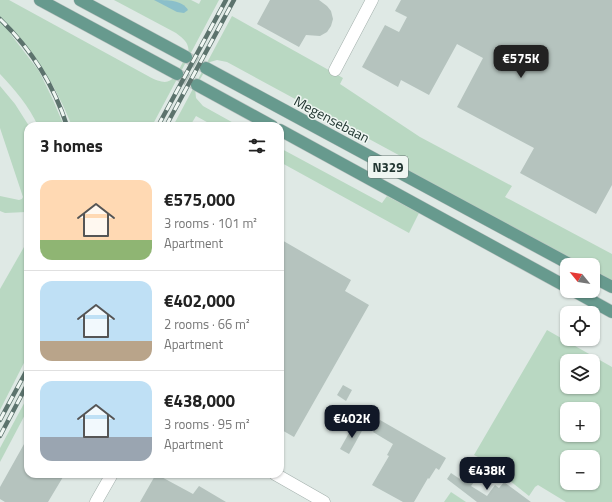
<!DOCTYPE html>
<meta charset="utf-8">
<style>
:root{--surface:#fff;--page:#f6f6f6;--text:#222;--muted:#767676;--line:#e0e0e0;--accent:#111827}
body{margin:0;font-family:"Titillium Web",sans-serif;background:var(--page);color:var(--text);height:100vh;display:flex;flex-direction:column;font-size:15px;white-space:nowrap}
*{box-sizing:border-box;margin:0}
p{font-size:13px;color:var(--muted)}
.icon{flex:none;width:22px;height:22px;fill:none;stroke:currentColor;stroke-width:2;stroke-linecap:round;stroke-linejoin:round}
.map{position:relative;flex:1;overflow:hidden}
.sheet{position:absolute;left:24px;top:122px;width:260px;height:356px;display:flex;flex-direction:column;background:var(--surface);border-radius:12px;box-shadow:0 1px 3px #0004}
.sheet>*{flex:none}
.needle{width:26px;rotate:300deg}
.buttons{position:absolute;left:560px;top:258px;display:grid;gap:8px}
.buttons a{display:grid;place-items:center;width:40px;height:40px;border-radius:8px;background:var(--surface);box-shadow:0 1px 3px #0004;font-size:20px}
.price{position:absolute;translate:-50% -34px;padding:0 9px;border-radius:8px;background:var(--accent);color:#fff;font-size:13px;line-height:26px;filter:drop-shadow(0 1px 2px #0008)}
.price::after{content:'';position:absolute;left:50%;top:24px;width:12px;height:9px;margin-left:-6px;background:inherit;clip-path:polygon(0 0,100% 0,50% 100%)}
.price.active{background:#222;color:#fff}
ul{padding:0;list-style:none}
li{display:flex;align-items:center;gap:12px;height:100px;padding:0 16px}
li+li{border-top:1px solid var(--line)}
li span{display:grid;place-items:center;flex:none;width:112px;height:80px;border-radius:12px;color:#555}
li>.icon{margin-inline-start:auto}
span .icon{width:48px;height:48px;fill:#fffc;stroke-width:1}
li b{font-size:17px}
h2{display:flex;justify-content:space-between;align-items:center;height:48px;padding:0 16px;font-size:17px}
.map>svg:first-child{display:block}
.green{fill:#b9d8c2;fill-rule:evenodd}
.water{fill:#8bbfca}
.building{fill:#b5c3be}
.lines{fill:none;stroke-linecap:round;stroke-linejoin:round}
.primary-tunnel{stroke:#b9c5c1;stroke-width:12;stroke-dasharray:12 6;stroke-linecap:butt}
.minor-casing{stroke:#a3b0ac;stroke-width:13}
.primary-casing{stroke:#bdc3c2;stroke-width:13}
.minor{stroke:#fff;stroke-width:12}
.primary{stroke:#679a8e;stroke-width:12}
.rail-casing{stroke:#5c736d;stroke-width:4.5}
.rail{stroke:#eff6f2;stroke-width:3;stroke-dasharray:9;stroke-linecap:butt}
.labels{text-anchor:middle;dominant-baseline:central;stroke-width:3;stroke-linejoin:round;paint-order:stroke}
.shield{fill:#eff6f2;stroke:#60706c;stroke-width:1}
.shield-label{font-size:13px;font-weight:bold;fill:#223732}
.street-label{font-size:14px;fill:#223732;stroke:#eff6f2}
</style>
<div class="map">
<svg width="612" height="502" viewBox="0 0 612 502">
<rect width="100%" height="100%" fill="#dfe9e5"/>
<g class="green">
<path d="M0 0H9L148 76C170 88 173 81 183 62 186 57 190 52 188 47 187 41 181 37 176 33L114 0H191L199 4 201 0H219L152 126H72C56 87 41 61 9 32L39 71 53 100 64 126H38C29 106 15 90 0 74Z"/>
<path d="M232 16 343 78 340 84 420 137 512 186 505 197 612 254V282L593 271V265H581L492 218 402 168 406 159 227 62 217 60 210 62 195 88 196 98 203 106 239 126H214L196 116 190 126H173Z"/>
<path d="M0 86 15 104 29 126 28 200 26 212 5 213 0 211V196L19 200 22 199 23 197 0 128Z"/>
<path d="M280 148 382 203 387 196 419 213 409 233 280 162Z"/>
<path d="M28 240V355L0 410V289Z"/>
<path d="M547 330 612 367V502H566L538 485 535 487 529 496 484 460 474 455ZM567 361H593V387H567ZM567 409H593V435H567ZM567 457H593V483H567Z"/>
<path d="M28 396V409L0 462V448Z"/>
<path d="M451 492 466 502H444Z"/>
</g>
<path class="water" d="M154 0C168 0 182 0 188 10L184 13 177 12Z"/>
<g class="building">
<path d="M270 0H319L327 6 331 11 333 19 331 26 327 32 320 36 306 35 299 47 257 24Z"/>
<path d="M401 0H612V185L596 214 520 173 534 148 457 107 483 58 457 44 429 95 401 80 398 87 362 67 385 25 399 32 407 17 395 11Z"/>
<path d="M280 239 351 280 345 291 369 305 294 437 280 429Z"/>
<path d="M343 385 352 390 346 401 337 395Z"/>
<path d="M380 420 446 458 439 470 436 468 429 479 428 478 414 502H403L372 485 389 456 387 455 393 444 373 432Z"/>
<path d="M354 424 363 429 349 454 340 449Z"/>
<path d="M28 437V474H57L63 477 48 502H5L0 499V487Z"/>
<path d="M470 471 478 477 471 486 487 496 495 485 499 488 504 482 531 502H477L447 479 451 473 463 481Z"/>
<path d="M156 474 193 494 199 486 226 502H140Z"/>
</g>
<g class="lines">
<g class="primary-tunnel">
<path d="M186 57 206 68"/>
<path d="M177 74 197 85"/>
</g>
<defs>
<g id="minor">
<path d="M335 70 372 0"/>
<path d="M275 474 324 502"/>
<path d="M96 502 112 474"/>
</g>
<g id="primary">
<path d="M40 0 177 74"/>
<path d="M80 0 186 57"/>
<path d="M206 68 571 265"/>
<path d="M197 85 272 126"/>
<path d="M280 130 567 287"/>
<path d="M593 277 612 287"/>
<path d="M574 291 612 312"/>
</g>
</defs>
<use href="#minor" class="minor-casing"/>
<use href="#primary" class="primary-casing"/>
<use href="#minor" class="minor"/>
<use href="#primary" class="primary"/>
<defs>
<g id="rail">
<path d="M0 19C31 49 54 85 67 126"/>
<path d="M158 126 226 0"/>
<path d="M166 126 234 0"/>
<path d="M0 420 28 368"/>
<path d="M0 436 28 383"/>
</g>
</defs>
<use href="#rail" class="rail-casing"/>
<use href="#rail" class="rail"/>
</g>
<g class="labels">
<rect class="shield" x="368" y="156" width="40" height="22" rx="3"/>
<g class="shield-label">
<text x="388" y="167">N329</text>
</g>
<g class="street-label">
<text transform="translate(332 119) rotate(28)">Megensebaan</text>
</g>
</g>
</svg>
<div class="buttons">
<a><svg class="needle" viewBox="-14 -14 28 28"><path d="M0-13l5 13h-10z" fill="#e53935"/><path d="M0 13l5-13h-10z" fill="#767676"/></svg></a>
<a><svg class="icon" aria-label="locate" viewBox="0 0 24 24"><circle cx="12" cy="12" r="6"/><path d="M12 2v4M12 18v4M2 12h4M18 12h4"/></svg></a>
<a><svg class="icon" aria-label="layers" viewBox="0 0 24 24"><path d="M12 4l9 5-9 5-9-5zM3 14l9 5 9-5"/></svg></a>
<a>+</a>
<a>−</a>
</div>
<b class="price active" style="left:521px;top:79px">€575K</b>
<b class="price" style="left:352px;top:439px">€402K</b>
<b class="price" style="left:487px;top:491px">€438K</b>
<section class="sheet">
<h2>3 homes<svg class="icon" aria-label="filters" viewBox="0 0 24 24"><path d="M4 7h16M4 17h16"/><circle cx="9" cy="7" r="2"/><circle cx="15" cy="17" r="2"/></svg></h2>
<ul>
<li><span style="background:linear-gradient(#ffd9b3 75%,#8fb573 0)"><svg class="icon" aria-label="home" viewBox="0 0 24 24"><path d="M3 11l9-7 9 7M6 9v11h12V9"/></svg></span><div><b>€575,000</b><p>3 rooms · 101 m²</p><p>Apartment</p></div></li>
<li><span style="background:linear-gradient(#bfe0f5 75%,#b9a48a 0)"><svg class="icon" aria-label="home" viewBox="0 0 24 24"><path d="M3 11l9-7 9 7M6 9v11h12V9"/></svg></span><div><b>€402,000</b><p>2 rooms · 66 m²</p><p>Apartment</p></div></li>
<li><span style="background:linear-gradient(#bfe0f5 70%,#9aa5b1 0)"><svg class="icon" aria-label="home" viewBox="0 0 24 24"><path d="M3 11l9-7 9 7M6 9v11h12V9"/></svg></span><div><b>€438,000</b><p>3 rooms · 95 m²</p><p>Apartment</p></div></li>
</ul>
</section>
</div>
